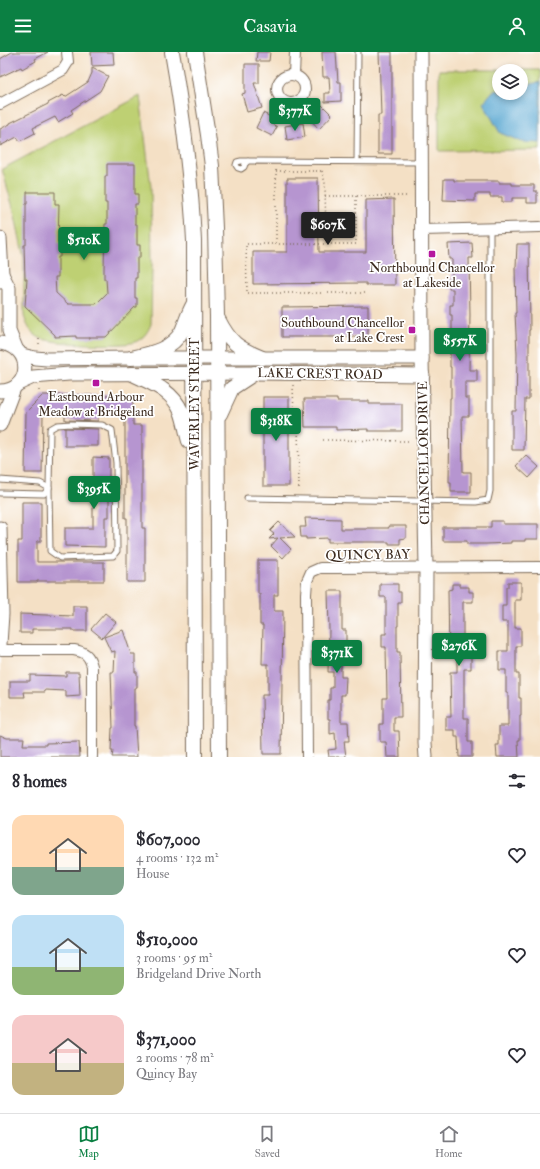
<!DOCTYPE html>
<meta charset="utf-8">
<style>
:root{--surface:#fff;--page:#f2f2f3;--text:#2b2b33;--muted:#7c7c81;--line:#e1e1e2;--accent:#0b8043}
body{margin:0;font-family:"IM FELL Double Pica",serif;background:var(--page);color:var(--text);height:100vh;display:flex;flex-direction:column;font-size:15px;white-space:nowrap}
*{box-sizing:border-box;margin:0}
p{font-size:13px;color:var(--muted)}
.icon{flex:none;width:22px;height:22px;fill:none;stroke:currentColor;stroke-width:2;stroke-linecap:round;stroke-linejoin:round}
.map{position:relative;height:705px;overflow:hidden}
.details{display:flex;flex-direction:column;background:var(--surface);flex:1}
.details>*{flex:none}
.buttons{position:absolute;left:492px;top:12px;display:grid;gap:8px}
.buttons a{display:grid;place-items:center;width:36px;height:36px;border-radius:50%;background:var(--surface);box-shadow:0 2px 6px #0003;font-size:20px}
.price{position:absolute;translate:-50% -34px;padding:0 9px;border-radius:4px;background:var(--accent);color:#fff;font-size:13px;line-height:26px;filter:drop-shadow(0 1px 2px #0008)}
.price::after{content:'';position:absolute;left:50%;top:24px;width:12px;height:9px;margin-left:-6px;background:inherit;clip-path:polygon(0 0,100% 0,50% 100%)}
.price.selected{background:#222;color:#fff}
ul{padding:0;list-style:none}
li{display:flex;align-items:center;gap:12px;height:100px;padding:0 12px}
li span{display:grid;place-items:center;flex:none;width:112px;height:80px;border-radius:12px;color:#555}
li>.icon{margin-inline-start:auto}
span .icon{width:48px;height:48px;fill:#fffc;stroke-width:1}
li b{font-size:17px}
h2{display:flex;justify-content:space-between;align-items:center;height:48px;padding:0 12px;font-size:17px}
header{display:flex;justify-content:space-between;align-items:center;height:52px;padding:0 12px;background:var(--accent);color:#fff;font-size:18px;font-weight:600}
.tab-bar{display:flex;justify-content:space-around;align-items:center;height:56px;border-top:1px solid var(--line);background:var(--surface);font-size:11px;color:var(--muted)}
.tab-bar a{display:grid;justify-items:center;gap:2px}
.tab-bar .selected{color:var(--accent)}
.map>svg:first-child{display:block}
.green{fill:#bed073;stroke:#7c7d48;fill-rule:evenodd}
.water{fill:#56a6d0;stroke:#486877}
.building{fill:#b695d0}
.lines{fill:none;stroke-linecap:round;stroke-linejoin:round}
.service-casing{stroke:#7c6a58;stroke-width:7}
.minor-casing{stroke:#7c6a58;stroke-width:12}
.tertiary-casing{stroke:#7c6a58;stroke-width:15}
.secondary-casing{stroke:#7c6a58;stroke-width:16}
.path{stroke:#7c6a58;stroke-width:1.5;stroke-dasharray:1 3;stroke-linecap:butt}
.service{stroke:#fff;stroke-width:5}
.minor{stroke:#fff;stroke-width:10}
.tertiary{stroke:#fff;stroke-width:13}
.secondary{stroke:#fff;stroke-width:14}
.poi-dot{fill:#b5179e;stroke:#fff;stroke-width:1.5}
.labels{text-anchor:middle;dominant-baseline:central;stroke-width:3.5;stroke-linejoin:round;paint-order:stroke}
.poi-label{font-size:13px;fill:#3b2a1e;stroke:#fff}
.street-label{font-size:13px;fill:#3b2a1e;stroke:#fff}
</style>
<header><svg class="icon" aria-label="menu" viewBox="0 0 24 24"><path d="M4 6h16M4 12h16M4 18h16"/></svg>Casavia<svg class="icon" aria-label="person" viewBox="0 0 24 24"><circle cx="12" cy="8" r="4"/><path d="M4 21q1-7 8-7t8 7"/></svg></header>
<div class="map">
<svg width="540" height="705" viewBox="0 0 540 705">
<rect width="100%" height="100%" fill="#fff"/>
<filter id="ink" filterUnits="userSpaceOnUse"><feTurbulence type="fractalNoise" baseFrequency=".025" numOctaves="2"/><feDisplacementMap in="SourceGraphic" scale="8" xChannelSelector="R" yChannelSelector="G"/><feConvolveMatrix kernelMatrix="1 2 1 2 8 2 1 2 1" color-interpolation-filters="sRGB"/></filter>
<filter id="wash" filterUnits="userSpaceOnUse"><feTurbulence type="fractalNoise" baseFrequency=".012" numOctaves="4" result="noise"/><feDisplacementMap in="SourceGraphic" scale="16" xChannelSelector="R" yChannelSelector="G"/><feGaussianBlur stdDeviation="0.9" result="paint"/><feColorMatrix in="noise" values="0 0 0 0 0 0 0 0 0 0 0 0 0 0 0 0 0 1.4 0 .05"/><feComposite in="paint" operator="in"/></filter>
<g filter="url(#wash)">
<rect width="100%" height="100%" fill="#f4e0c5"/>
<g class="green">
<path d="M439 18H540V98L439 99ZM499 19H521V41H499Z"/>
<path d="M140 44 151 135 152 214 151 272C148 280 143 287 135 290 123 295 52 292 40 286 30 281 27 273 24 264V206L14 159 2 117Z"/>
</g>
<path class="water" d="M540 30V91L522 90 500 81 483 51 493 39 499 38V41H521V34Z"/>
<g id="blocks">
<g class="building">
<path d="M12 0H48L35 7 36 9 22 17 21 15 0 25V7Z"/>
<path d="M91 0H113L114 13 92 14Z"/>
<path d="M257 0H270L269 9H256Z"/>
<path d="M322 0H336L338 30H341V49L325 50V41H330L329 25H323Z"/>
<path d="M379 0H392V102H378V63H381Z"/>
<path d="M245 12H259V31H254L262 56 247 60 242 42 245 41Z"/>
<path d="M92 16 108 24 100 39 71 58 73 61 58 70 55 65 33 76 35 81 20 89 17 85 0 94V77L10 72V71L48 52V51L63 43 65 45 88 30 92 21Z"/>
<path d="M322 53 332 63 319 77 309 66Z"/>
<path d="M263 61 271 65 269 70 277 75 272 84 256 76Z"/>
<path d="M303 71 305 85 287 88 285 74Z"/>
<path d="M107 112H135V142H138V152H135V172H137V193H140V206H137V226H135V246H137V255H135L106 285H90V286H76V284L55 285V283L25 254 27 227H25L24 193H26V152H27V140H55V152H59L58 191H60V205H58V225H55L56 241 68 252H96L107 241 106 227H104V217L105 172H107V151H105V124H107Z"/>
<path d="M287 126H318L319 200H366V148L394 147 395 233H366V231L253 232V200H287Z"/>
<path d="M444 127H454V129H499V131H512V133H534V139H537V151H527V146H512V150H502V145H490V142H475V149L443 148Z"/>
<path d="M472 191 473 206H469L470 263 469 318H477V330H465V346H469V364H462L463 420H471V440H451V430H449L450 346H451V315H450V294H452V263H450V253H453V237H449V227H452V207H449L448 192Z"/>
<path d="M517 192H529L530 278H529V347H525L524 398H512V359H516L517 302 515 261H516L515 215H516Z"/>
<path d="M368 254V285H282V255Z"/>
<path d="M43 343H133V373H142V476H145V530H127V466H125V363H98V369L65 368V363H43L42 421H25L26 360Z"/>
<rect x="263" y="345" width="26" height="89"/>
<path d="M304 347H337V349H369V352H402V379H368V377L336 378V375H305Z"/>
<path d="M65 376 98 377V394H65Z"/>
<path d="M526 403 539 415 529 426 516 414Z"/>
<path d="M93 405 109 406V465H105V495L65 494V476H93Z"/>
<path d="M22 450H41V489H37V510H104V529H37V530H18V489H22Z"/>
<path d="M305 466 341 467V477H367V476H389L388 474H406V486L400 487V492H389V490H328V486L306 487V485H301L300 475H306Z"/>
<path d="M491 469H503V472H538V487H525V489H511V491L486 492H467V489H443V475H491Z"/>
<path d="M279 470 295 485 280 486 291 497 283 506 271 494 278 486 269 487 274 482 270 479Z"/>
<path d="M258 508H278V543H274V559H283L281 702H263L262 643H268V612H262L263 573H260V542H258Z"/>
<path d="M508 530H521V548H515V576H521V594H516V622H519V646H521V664H520V688H518L519 705H497L496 693H499V674H508V641H506V618H499V599H508V570H502V554H506V535H508Z"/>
<path d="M380 532H398V540H401V551H398V574H397V600H400L401 665H394V679H399L400 705H387L386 690H380V672H383V646H387L386 595H382V582H386V545H380Z"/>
<path d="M452 532H460V535H469V540H473V550H463V599H471V617H464V666H468V690H472V705H459L458 685H455V678H446V665H451L450 620H457V605H449L448 538 452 537Z"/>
<path d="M328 539H342V578H346V598H341V625H346L345 643H341V670H348L349 689H344L346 705H329L328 698 336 697 335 681 330 682V667H328V648H330V636H333V620H328L329 578Z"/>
<path d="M73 554H87V579H73V577H32V581H20V562L73 564Z"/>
<path d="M105 561 116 570 102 586 91 577Z"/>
<path d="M123 578 131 602H135V620H137V636H134V674H135L137 705H112L113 699H111L112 676H113L111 620H114L115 599 111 600 104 585Z"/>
<path d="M66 620H79L80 644 66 645V639L45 638V640H24L25 645H10V629H30V623L66 624Z"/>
<path d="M0 683 7 686H24L23 693H46V691L79 690 80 705H0Z"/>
</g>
</g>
</g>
<g filter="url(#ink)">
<use href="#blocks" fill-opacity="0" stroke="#7c6a58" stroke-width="1"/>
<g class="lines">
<defs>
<g id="service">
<path d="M248 109 245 112 244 115 241 117 238 116 236 113 237 110 241 109 422 110"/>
<path d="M357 109 358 0"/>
<path d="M71 372 102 373 112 378 116 411 117 499 113 504 60 506 50 499 49 436 50 377 57 373Z"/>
<path d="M0 428 40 431 49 436 44 442 0 441"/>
<path d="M247 446 476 450 488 448 490 439V176"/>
</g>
<g id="minor">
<path d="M294 23 295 0"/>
<circle cx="291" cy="37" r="14"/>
<path d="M0 52 63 18 68 10 67 0"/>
<path d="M422 178 540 175"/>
<path d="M0 598H74C85 600 89 603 92 614V705"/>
<path d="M307 705 306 542 307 529 311 520 320 516H333L540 515"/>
</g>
<g id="tertiary">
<path d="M421 0 422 306 426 516 425 691 426 705"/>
<path d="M0 186 2 222 0 230"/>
<path d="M2 222 9 236V279L16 296"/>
<path d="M0 291C34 294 32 339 0 339"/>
<path d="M22 303 35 306 47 307 131 306H422"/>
<path d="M18 332 33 325 69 322 255 321 423 323"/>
<path d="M0 373 14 336"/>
<path d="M0 476 2 562 0 592"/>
</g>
<g id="secondary">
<path d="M172 0C183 63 191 125 194 189L195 705"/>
<path d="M195 0 208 83 212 114 215 176 217 264 219 705"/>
<path d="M218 267C230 291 238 296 262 306"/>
<path d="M131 306C149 302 172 298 182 279 186 270 188 262 193 253"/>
<path d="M133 322C151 331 172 338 181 359 185 369 186 379 189 389"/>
<path d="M220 362 232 336 255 321"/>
</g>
</defs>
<use href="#service" class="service-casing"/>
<use href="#minor" class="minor-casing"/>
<use href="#tertiary" class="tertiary-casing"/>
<use href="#secondary" class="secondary-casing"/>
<g class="path">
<path d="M276 119H322"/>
<path d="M322 119 325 131 326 192"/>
<path d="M325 144H406"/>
<path d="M356 144V192H246L247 241H367"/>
<path d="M276 191V117"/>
<path d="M39 287V295"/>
<path d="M293 333 294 364 298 367 299 439"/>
<path d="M39 339V335"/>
<path d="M323 388 408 389"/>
</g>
<use href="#service" class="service"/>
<use href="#minor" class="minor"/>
<use href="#tertiary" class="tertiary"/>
<use href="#secondary" class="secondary"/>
</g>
</g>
<g class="poi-dot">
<rect x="428" y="198" width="8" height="8" rx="2"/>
<rect x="408" y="274" width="8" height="8" rx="2"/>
<rect x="92" y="327" width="8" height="8" rx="2"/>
</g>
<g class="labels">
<g class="poi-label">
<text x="432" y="216">Northbound Chancellor<tspan x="432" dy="15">at Lakeside</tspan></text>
<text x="404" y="271" text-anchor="end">Southbound Chancellor<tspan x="404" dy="15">at Lake Crest</tspan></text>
<text x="96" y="345">Eastbound Arbour<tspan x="96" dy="15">Meadow at Bridgeland</tspan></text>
</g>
<g class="street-label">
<text transform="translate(320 322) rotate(1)">LAKE CREST ROAD</text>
<text transform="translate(195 352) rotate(-90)">WAVERLEY STREET</text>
<text transform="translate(424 401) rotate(-91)">CHANCELLOR DRIVE</text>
<text transform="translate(368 503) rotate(-1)">QUINCY BAY</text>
</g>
</g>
</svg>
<div class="buttons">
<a><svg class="icon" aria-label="layers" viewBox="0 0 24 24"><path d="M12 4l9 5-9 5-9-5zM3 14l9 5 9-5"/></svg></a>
</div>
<b class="price" style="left:295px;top:80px">$377K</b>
<b class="price selected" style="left:328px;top:194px">$607K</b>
<b class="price" style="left:84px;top:209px">$510K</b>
<b class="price" style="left:460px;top:310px">$557K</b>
<b class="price" style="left:276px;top:390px">$318K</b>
<b class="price" style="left:94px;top:458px">$395K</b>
<b class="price" style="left:459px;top:615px">$276K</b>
<b class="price" style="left:337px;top:622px">$371K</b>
</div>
<section class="details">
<h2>8 homes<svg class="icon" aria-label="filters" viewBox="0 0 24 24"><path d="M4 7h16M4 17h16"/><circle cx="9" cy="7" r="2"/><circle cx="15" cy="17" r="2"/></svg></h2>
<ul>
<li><span style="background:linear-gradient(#ffd9b3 65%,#7fa58c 0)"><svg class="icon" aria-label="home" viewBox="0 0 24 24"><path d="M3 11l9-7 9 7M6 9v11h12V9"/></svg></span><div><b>$607,000</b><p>4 rooms · 132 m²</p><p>House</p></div><svg class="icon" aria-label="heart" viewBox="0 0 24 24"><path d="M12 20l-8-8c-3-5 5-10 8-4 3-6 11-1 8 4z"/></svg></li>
<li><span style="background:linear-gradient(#bfe0f5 65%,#8fb573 0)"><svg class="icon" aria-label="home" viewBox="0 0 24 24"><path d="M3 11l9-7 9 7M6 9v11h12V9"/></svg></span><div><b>$510,000</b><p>3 rooms · 95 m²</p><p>Bridgeland Drive North</p></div><svg class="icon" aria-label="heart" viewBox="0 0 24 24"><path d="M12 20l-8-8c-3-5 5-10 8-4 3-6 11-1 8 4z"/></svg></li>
<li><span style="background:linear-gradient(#f6c9c9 60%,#c2b280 0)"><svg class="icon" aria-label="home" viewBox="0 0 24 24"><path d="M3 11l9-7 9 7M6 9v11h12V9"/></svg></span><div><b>$371,000</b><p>2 rooms · 78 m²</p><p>Quincy Bay</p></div><svg class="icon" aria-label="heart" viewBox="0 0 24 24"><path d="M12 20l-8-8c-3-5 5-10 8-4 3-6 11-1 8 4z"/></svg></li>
</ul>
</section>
<nav class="tab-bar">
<a class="selected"><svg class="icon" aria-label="map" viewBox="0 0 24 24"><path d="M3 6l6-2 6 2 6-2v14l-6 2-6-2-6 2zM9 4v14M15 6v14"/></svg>Map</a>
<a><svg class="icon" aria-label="saved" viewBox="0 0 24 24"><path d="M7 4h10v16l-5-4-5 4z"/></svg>Saved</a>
<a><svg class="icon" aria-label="home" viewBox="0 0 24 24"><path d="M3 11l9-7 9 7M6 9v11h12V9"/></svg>Home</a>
</nav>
